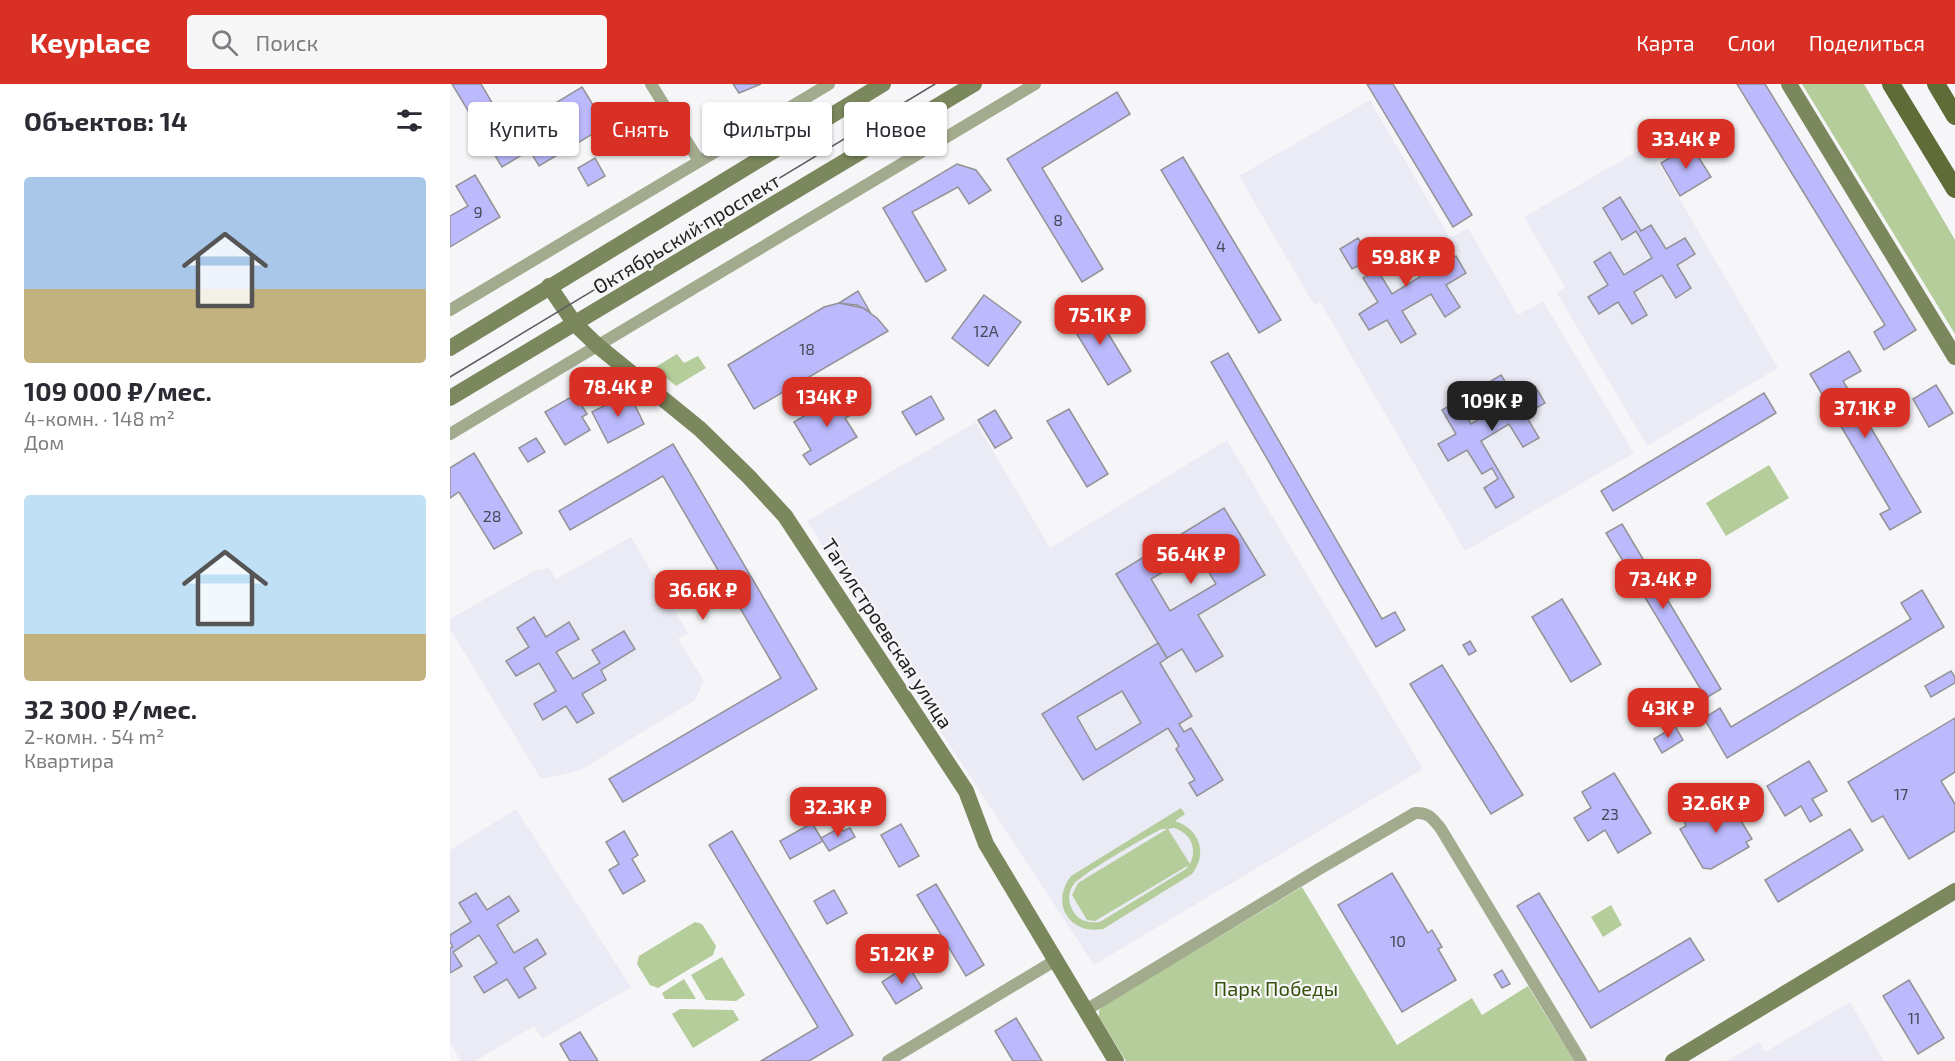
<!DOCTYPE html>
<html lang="ru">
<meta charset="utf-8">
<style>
:root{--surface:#fff;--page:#f7f7f7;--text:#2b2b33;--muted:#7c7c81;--accent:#d93025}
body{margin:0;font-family:"Exo 2",sans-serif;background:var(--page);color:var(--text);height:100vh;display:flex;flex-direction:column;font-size:22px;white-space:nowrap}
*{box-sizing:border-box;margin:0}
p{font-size:20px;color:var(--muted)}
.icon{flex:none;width:33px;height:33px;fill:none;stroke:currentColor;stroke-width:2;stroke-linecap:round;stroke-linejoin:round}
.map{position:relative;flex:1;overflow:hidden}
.panel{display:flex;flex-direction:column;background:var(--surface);width:450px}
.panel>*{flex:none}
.guide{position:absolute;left:18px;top:18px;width:570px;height:54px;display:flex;gap:12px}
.price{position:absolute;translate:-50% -51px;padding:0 14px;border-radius:12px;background:var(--accent);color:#fff;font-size:20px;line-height:39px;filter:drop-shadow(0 2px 3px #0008)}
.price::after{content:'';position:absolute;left:50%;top:36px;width:18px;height:14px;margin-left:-9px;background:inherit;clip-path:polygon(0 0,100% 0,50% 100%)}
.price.on{background:#222;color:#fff}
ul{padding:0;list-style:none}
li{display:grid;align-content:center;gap:12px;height:318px;padding:0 24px}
li span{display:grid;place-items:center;height:186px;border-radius:6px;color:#555}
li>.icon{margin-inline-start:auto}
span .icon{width:108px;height:108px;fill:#fffc;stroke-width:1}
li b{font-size:26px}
h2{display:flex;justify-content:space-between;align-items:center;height:72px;padding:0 24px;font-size:26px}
.pill{padding:0 21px;border-radius:6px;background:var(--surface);box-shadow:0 2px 4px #0004;font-size:21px;line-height:54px}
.pill.on{background:var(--accent);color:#fff}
header{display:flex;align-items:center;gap:36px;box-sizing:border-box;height:84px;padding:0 30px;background:var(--accent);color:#fff}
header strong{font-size:28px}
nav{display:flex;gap:33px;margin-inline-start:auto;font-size:21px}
.search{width:420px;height:54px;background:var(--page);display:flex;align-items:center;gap:15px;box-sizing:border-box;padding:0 21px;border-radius:6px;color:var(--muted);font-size:22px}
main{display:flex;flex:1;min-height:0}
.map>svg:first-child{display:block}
.built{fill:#ebebf6}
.green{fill:#b4cd9a;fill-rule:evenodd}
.building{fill:#bcbafc;stroke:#939396;stroke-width:1.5;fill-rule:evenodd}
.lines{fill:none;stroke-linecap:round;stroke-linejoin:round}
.street{stroke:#a3ab8e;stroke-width:12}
.secondary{stroke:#7b875c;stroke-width:16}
.primary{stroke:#5f6c37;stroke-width:18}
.tram{stroke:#5c5c5e;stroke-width:1.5}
.labels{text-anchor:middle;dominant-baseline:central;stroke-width:4.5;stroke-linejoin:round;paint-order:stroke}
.number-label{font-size:16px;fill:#484859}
.street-label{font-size:20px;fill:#222223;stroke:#f6f6f9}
.park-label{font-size:20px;fill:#344f08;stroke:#f6f6f9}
</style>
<header>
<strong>Keyplace</strong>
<div class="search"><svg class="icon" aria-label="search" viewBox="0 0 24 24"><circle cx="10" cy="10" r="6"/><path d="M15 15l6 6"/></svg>Поиск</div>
<nav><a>Карта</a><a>Слои</a><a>Поделиться</a></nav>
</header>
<main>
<section class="panel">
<h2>Объектов: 14<svg class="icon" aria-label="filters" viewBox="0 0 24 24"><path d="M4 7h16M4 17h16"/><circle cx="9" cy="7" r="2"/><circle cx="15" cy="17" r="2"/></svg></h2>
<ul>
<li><span style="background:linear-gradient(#a9c7e8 60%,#c2b280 0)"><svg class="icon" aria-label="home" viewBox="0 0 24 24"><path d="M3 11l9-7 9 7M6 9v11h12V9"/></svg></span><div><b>109 000 ₽/мес.</b><p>4-комн. · 148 m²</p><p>Дом</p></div></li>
<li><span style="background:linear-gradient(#bfe0f5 75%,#c2b280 0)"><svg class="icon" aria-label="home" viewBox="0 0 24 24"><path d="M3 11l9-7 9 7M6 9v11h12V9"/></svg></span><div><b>32 300 ₽/мес.</b><p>2-комн. · 54 m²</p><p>Квартира</p></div></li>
</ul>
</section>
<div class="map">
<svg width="1505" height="977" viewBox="0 0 1505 977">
<rect width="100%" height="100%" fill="#f6f6f9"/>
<g class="built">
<path d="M920 16 1000 154 1018 144 1068 231 1093 217 1184 369 1015 467 870 218 864 221 789 92Z"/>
<path d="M1198 61 1328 284 1197 362 1107 209 1115 203 1074 133Z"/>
<path d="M526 338 600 464 777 356 973 685 644 881 452 589 357 437Z"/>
<path d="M181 453 238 549 228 555 254 597 245 616 129 687 91 695 0 545V535L84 487 99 484 106 495Z"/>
<path d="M66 725 181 903 92 955 84 942 25 977H11L0 959V766Z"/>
<path d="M1400 918 1434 977H1277L1309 958 1315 968Z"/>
</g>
<g class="green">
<path d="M1352 0H1414L1505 156V250Z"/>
<path d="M227 270 234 279 248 272 256 284 226 302 204 284Z"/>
<path d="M1319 381 1339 414 1276 452 1256 419Z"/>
<path d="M731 724 735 730 725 737C750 745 758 770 742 790L653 845C619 851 600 819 621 792ZM724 744C740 749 748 764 740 780L718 745ZM712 745H717L628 799 622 811 637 836 645 837 739 781 736 785 650 838C641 839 631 838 625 830 618 821 617 809 624 800 632 790 698 751 712 745Z"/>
<path d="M852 803 947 961 1022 914 1032 931 1078 902 1124 977H676L649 933V927L651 923Z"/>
<path d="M1161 821 1172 841 1153 853 1141 833Z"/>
<path d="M245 838 252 840 266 862 263 871 208 904 200 901 187 880 189 872Z"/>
<path d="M272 873 295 911 286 917 256 916 241 891Z"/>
<path d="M234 895 246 915H215L212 909Z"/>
<path d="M230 925 283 926 289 936 243 964 222 930Z"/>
</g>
<g class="building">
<path d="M2 0H31L63 54 70 50 80 66 52 83Z"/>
<path d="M283 0H311L289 9Z"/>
<path d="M917 0H943L1022 131 1003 143Z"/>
<path d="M1287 0H1315L1466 246 1434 266 1424 248 1435 241Z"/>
<path d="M132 3 156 42 89 82 70 50 88 40 84 32Z"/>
<path d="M667 8 680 30 592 84 653 185 632 198 557 75Z"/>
<path d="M1241 61 1261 93 1230 112 1211 79Z"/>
<path d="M733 73 831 236 809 249 711 86Z"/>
<path d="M145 74 155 92 138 102 128 84Z"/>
<path d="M507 80 526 86 541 106 519 120 508 103 462 128 496 186 476 198 433 124Z"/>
<path d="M25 91 50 133 0 163V132L18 122 6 102Z"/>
<path d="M1170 113 1191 147 1201 141 1216 165 1235 154 1245 170 1227 181 1241 204 1226 214 1212 191 1184 208 1197 231 1182 240 1168 218 1149 230 1138 213 1158 201 1144 178 1160 168 1174 191 1202 174 1186 147 1172 156 1153 124Z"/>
<path d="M908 154 942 210 970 193 956 170 973 160 986 184 1006 172 1016 189 996 201 1010 223 995 233 981 210 952 227 966 250 951 259 937 236 919 246 909 230 928 218 913 194 923 188 917 177 902 185 890 165Z"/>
<path d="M408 207 420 228 407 221 389 219Z"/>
<path d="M534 211 571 238 538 282 502 254Z"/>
<path d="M389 219 413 224 427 234 438 247 304 325 278 281 374 223Z"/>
<path d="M642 223 681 287 658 301 619 237Z"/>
<path d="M1399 267 1411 287 1393 297 1471 428 1440 446 1430 430 1440 425 1360 290Z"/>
<path d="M778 269 932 535 945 528 955 546 926 563 761 278Z"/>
<path d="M1051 291 1065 313 1085 302 1095 319 1075 330 1089 354 1073 363 1059 340 1031 357 1064 413 1046 424 1034 404 1048 395 1042 384 1032 390 1017 366 998 377 988 360 1006 350 992 326 1007 317 1021 340 1050 323 1036 300Z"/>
<path d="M158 292 161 298 167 294 170 300 132 322 137 330 132 333 140 346 115 361 95 328Z"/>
<path d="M1486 301 1503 329 1479 343 1463 315Z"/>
<path d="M394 308 406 328 395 334 407 353 360 381 353 371 361 366 344 338Z"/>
<path d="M179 309 194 340 158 359 142 328Z"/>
<path d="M1314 309 1326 329 1163 427 1151 407Z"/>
<path d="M481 312 494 335 466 351 452 328Z"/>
<path d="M619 325 658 390 637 403 597 337Z"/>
<path d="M545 326 562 354 545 364 528 336Z"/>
<path d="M86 354 95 368 78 378 69 364Z"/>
<path d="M223 360 367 605 173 718 159 695 331 594 213 392 120 446 109 427Z"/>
<path d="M24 369 72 449 44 465 9 408 0 414V384Z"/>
<path d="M774 424 815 491 748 531 773 572 746 588 732 565 717 574 666 490ZM747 468 766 500 720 527 701 495Z"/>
<path d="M1172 440 1271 605 1256 614 1156 449Z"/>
<path d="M1472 506 1494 543 1277 674 1254 634 1270 624 1281 643 1461 535 1451 519Z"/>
<path d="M1112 515 1151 580 1121 598 1082 533Z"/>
<path d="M84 533 96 553 119 538 129 555 106 568 123 595 150 579 142 566 174 547 185 565 151 586 156 596 132 610 144 629 127 639 116 622 93 636 84 620 106 607 89 579 66 592 56 577 79 563 67 544Z"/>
<path d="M1020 557 1026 567 1019 571 1013 561Z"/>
<path d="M708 559 717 574 710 579 742 632 729 640 734 648 741 644 773 696 747 712 739 699 745 696 726 665 729 662 718 644 633 696 592 630ZM672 607 691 639 646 666 627 633Z"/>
<path d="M992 581 1073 711 1041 730 960 600Z"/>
<path d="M1501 587 1505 593V599L1481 613 1475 602Z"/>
<path d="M1505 634V688L1491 697 1505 720V747L1459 775 1433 732 1422 738 1398 698Z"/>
<path d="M1225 642 1233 656 1212 669 1204 655Z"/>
<path d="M1359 677 1377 707 1362 715 1372 731 1360 738 1351 722 1335 732 1317 702Z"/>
<path d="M1164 689 1201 749 1168 769 1155 746 1138 757 1124 734 1141 724 1132 708Z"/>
<path d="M1271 715 1274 720 1279 717 1302 755 1296 758 1299 763 1261 785 1253 784 1230 745 1236 742 1234 737Z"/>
<path d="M362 739 373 757 340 775 330 757Z"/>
<path d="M451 740 469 772 449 783 431 751Z"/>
<path d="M391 743 393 747 400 744 405 753 379 767 371 754Z"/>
<path d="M1400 745 1413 766 1328 818 1315 796Z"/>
<path d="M174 747 188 771 182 775 195 797 173 810 159 786 169 780 156 758Z"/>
<path d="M282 747 403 951 359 977H311L368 943 259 761Z"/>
<path d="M942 789 978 849 982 846 992 863 988 865 1006 896 952 928 888 821Z"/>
<path d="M486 800 534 881 516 892 467 811Z"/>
<path d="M384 806 397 829 377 840 364 817Z"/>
<path d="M26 809 37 826 59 812 69 827 47 841 64 869 87 855 96 870 74 884 86 904 69 914 57 895 34 909 24 893 47 879 29 851 3 868 12 882 0 889V864L3 863 0 858V851L21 838 9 819Z"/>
<path d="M1089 809 1149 908 1240 854 1254 876 1141 944 1067 822Z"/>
<path d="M458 881 472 904 446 920 432 898Z"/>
<path d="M1052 886 1060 900 1052 904 1044 891Z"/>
<path d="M1459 896 1494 954 1468 970 1433 912Z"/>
<path d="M566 934 592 977H563L545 947Z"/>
<path d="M130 948 148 977H120L110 960Z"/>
</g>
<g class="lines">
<g class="street">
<path d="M201 0 249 77"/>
<path d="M0 226 379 0"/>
<path d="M0 350 585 0"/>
<path d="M636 926 869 785 965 729C979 728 983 735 991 745L1131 977"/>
<path d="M438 977 606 876"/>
</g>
<g class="secondary">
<path d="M1339 0 1505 273"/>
<path d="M99 202 125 240 148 262 250 345 299 393 335 432 516 707 536 760 666 977"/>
<path d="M0 264 433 0"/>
<path d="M0 314 524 0"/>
<path d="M1223 977 1505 807"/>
</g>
<g class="primary">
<path d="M1441 0 1505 105"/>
<path d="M1486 0 1505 32"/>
</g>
<path class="tram" d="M0 293 485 0"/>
</g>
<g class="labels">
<g class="number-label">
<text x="28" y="127">9</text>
<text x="608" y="135">8</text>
<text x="771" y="161">4</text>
<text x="536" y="246">12А</text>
<text x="357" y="264">18</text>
<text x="42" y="431">28</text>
<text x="1451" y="709">17</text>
<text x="1160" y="729">23</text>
<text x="948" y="856">10</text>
<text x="1464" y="933">11</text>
</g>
<g class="street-label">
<text transform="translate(236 149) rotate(-31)">Октябрьский проспект</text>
<text transform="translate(438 549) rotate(57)">Тагилстроевская улица</text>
</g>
<g class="park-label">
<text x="826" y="904">Парк Победы</text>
</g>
</g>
</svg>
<b class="price" style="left:1236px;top:86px">33.4K ₽</b>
<b class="price" style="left:956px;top:204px">59.8K ₽</b>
<b class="price" style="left:650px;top:262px">75.1K ₽</b>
<b class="price" style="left:168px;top:334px">78.4K ₽</b>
<b class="price" style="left:377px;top:344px">134K ₽</b>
<b class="price on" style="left:1042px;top:348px">109K ₽</b>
<b class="price" style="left:1415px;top:355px">37.1K ₽</b>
<b class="price" style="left:741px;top:501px">56.4K ₽</b>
<b class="price" style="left:1213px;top:526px">73.4K ₽</b>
<b class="price" style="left:253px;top:537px">36.6K ₽</b>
<b class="price" style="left:1218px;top:655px">43K ₽</b>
<b class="price" style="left:1266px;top:750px">32.6K ₽</b>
<b class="price" style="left:388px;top:754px">32.3K ₽</b>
<b class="price" style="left:452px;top:901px">51.2K ₽</b>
<div class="guide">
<a class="pill">Купить</a>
<a class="pill on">Снять</a>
<a class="pill">Фильтры</a>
<a class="pill">Новое</a>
</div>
</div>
</main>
